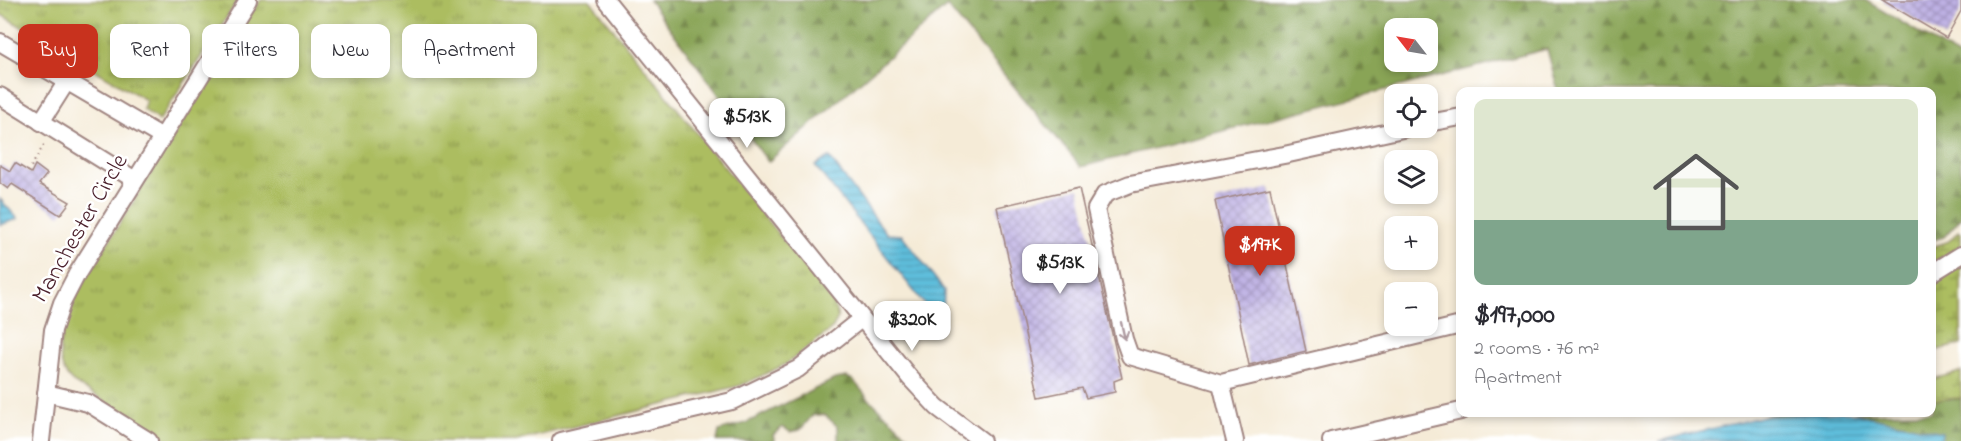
<!DOCTYPE html>
<meta charset="utf-8">
<style>
:root{--surface:#fff;--page:#f7f7f7;--text:#2b2b33;--muted:#7c7c81;--accent:#c8321e}
body{margin:0;font-family:"Indie Flower",sans-serif;background:var(--page);color:var(--text);height:100vh;display:flex;flex-direction:column;font-size:22px;white-space:nowrap}
*{box-sizing:border-box;margin:0}
p{font-size:20px;color:var(--muted)}
.icon{flex:none;width:33px;height:33px;fill:none;stroke:currentColor;stroke-width:2;stroke-linecap:round;stroke-linejoin:round}
.map{position:relative;flex:1;overflow:hidden}
.drawer{position:absolute;left:1456px;top:87px;width:480px;height:330px;display:flex;flex-direction:column;background:var(--surface);border-radius:12px;box-shadow:0 3px 9px #0003}
.drawer>*{flex:none}
.hud{position:absolute;left:18px;top:24px;width:570px;height:54px;display:flex;gap:12px}
.needle{width:39px;rotate:301deg}
.controls{position:absolute;left:1384px;top:18px;display:grid;gap:12px}
.controls a{display:grid;place-items:center;width:54px;height:54px;border-radius:12px;background:var(--surface);box-shadow:0 3px 9px #0003;font-size:30px}
.price{position:absolute;translate:-50% -51px;padding:0 14px;border-radius:12px;background:#fff;color:#222;font-size:20px;line-height:39px;filter:drop-shadow(0 2px 3px #0008)}
.price::after{content:'';position:absolute;left:50%;top:36px;width:18px;height:14px;margin-left:-9px;background:inherit;clip-path:polygon(0 0,100% 0,50% 100%)}
.price.active{background:var(--accent);color:#fff}
ul{padding:0;list-style:none}
li{display:grid;align-content:center;gap:12px;height:318px;padding:0 18px}
li span{display:grid;place-items:center;height:186px;border-radius:12px;color:#555}
li>.icon{margin-inline-start:auto}
span .icon{width:108px;height:108px;fill:#fffc;stroke-width:1}
li b{font-size:26px}
.chip{padding:0 21px;border-radius:12px;background:var(--surface);box-shadow:0 3px 9px #0003;font-size:21px;line-height:54px}
.chip.active{background:var(--accent);color:#fff}
.map>svg:first-child{display:block}
.grass{fill:url(#grass-tufts);stroke:#7b6e46;stroke-width:1.5}
.forest{fill:url(#forest-firs);stroke:#6a6240;stroke-width:1.5;fill-rule:evenodd}
.wetland{fill:url(#wetland-marsh);stroke:#7b6e46;stroke-width:1.5}
.water{fill:url(#water-rules);stroke:#546e84;stroke-width:1.5}
.building{fill:url(#building-cross-hatch)}
.lines{fill:none;stroke-linecap:round;stroke-linejoin:round}
.minor-casing{stroke:#a08581;stroke-width:20}
.path{stroke:#a08581;stroke-width:2;stroke-dasharray:1.5 4.5;stroke-linecap:butt}
.minor{stroke:#fff;stroke-width:16}
.oneway{stroke:#ae9aa0}
.labels{text-anchor:middle;dominant-baseline:central;stroke-width:5;stroke-linejoin:round;paint-order:stroke}
.street-label{font-size:24px;fill:#4a1f2b;stroke:#fff}
</style>
<div class="map">
<svg width="1961" height="441" viewBox="0 0 1961 441">
<defs>
<pattern id="grass-tufts" width="24" height="20" patternUnits="userSpaceOnUse" patternTransform="scale(1.5)"><rect width="24" height="20" fill="#acbd60"/><path d="M3 7l-1-3M5 7V3M7 7l1-3M15 17l-1-3M17 17v-4M19 17l1-3" fill="none" stroke="#8e994f"/></pattern>
<pattern id="forest-firs" width="22" height="20" patternUnits="userSpaceOnUse" patternTransform="scale(1.5)"><rect width="22" height="20" fill="#89a456"/><path d="M5 1l3.5 6h-7zM16 11l3.5 6h-7z" fill="#728547"/></pattern>
<pattern id="wetland-marsh" width="20" height="14" patternUnits="userSpaceOnUse" patternTransform="scale(1.5)"><rect width="20" height="14" fill="#acbd60"/><path d="M1 5h8M5 5V1M11 12h8M15 12V8" fill="none" stroke="#8e994f"/></pattern>
<pattern id="water-rules" width="6" height="5" patternUnits="userSpaceOnUse" patternTransform="scale(1.5)"><rect width="6" height="5" fill="#5ebedc"/><path d="M0 2.5h6" fill="none" stroke="#509ab3"/></pattern>
<pattern id="building-cross-hatch" width="8" height="8" patternUnits="userSpaceOnUse" patternTransform="scale(1.5)"><rect width="8" height="8" fill="#beb1e4"/><path d="M0 0l8 8M0 8l8-8" fill="none" stroke="#9c8fb9"/></pattern>
</defs>
<rect width="100%" height="100%" fill="#fff"/>
<filter id="ink" filterUnits="userSpaceOnUse"><feTurbulence type="fractalNoise" baseFrequency=".0167" numOctaves="2"/><feDisplacementMap in="SourceGraphic" scale="12" xChannelSelector="R" yChannelSelector="G"/><feConvolveMatrix kernelMatrix="1 2 1 2 8 2 1 2 1" color-interpolation-filters="sRGB"/></filter>
<filter id="wash" filterUnits="userSpaceOnUse"><feTurbulence type="fractalNoise" baseFrequency=".008" numOctaves="4" result="noise"/><feDisplacementMap in="SourceGraphic" scale="24" xChannelSelector="R" yChannelSelector="G"/><feGaussianBlur stdDeviation="1.35" result="paint"/><feColorMatrix in="noise" values="0 0 0 0 0 0 0 0 0 0 0 0 0 0 0 0 0 1.4 0 .05"/><feComposite in="paint" operator="in"/></filter>
<g filter="url(#wash)">
<rect width="100%" height="100%" fill="#f5ebd7"/>
<g class="grass">
<path d="M0 0H238L159 121 143 109 146 100 0 14Z"/>
<path d="M261 0H590L833 302 838 317 833 328 786 364 742 385 516 441H170L73 382C46 358 67 317 80 288L247 17Z"/>
</g>
<g class="forest">
<path d="M649 0H1865L1961 58V218L1944 237 1932 240V92L1558 91 1547 49 1081 167 947 6 768 162ZM1395 28H1428V62H1395Z"/>
<path d="M847 377 853 380 869 399 914 441H838V427L825 415H813L800 430 790 432 783 427 773 435 775 441H717L719 431 746 423 835 379Z"/>
<path d="M1961 398V441H1941V432L1850 413 1932 412V400Z"/>
<path d="M1776 413H1847L1760 417Z"/>
</g>
<g class="wetland">
<path d="M1958 231 1961 233V245L1932 263V247L1949 241Z"/>
<path d="M1961 265V345L1932 351V282Z"/>
<path d="M1961 372V398L1932 400V379Z"/>
</g>
<g class="water">
<path d="M829 157 887 234 902 235 944 290 943 313 932 314 815 166Z"/>
<path d="M0 199 18 219 0 225Z"/>
<path d="M1847 412 1942 432 1941 441H1659L1760 417Z"/>
</g>
<g id="blocks">
<g class="building">
<path d="M1882 0H1961V11L1946 38Z"/>
<path d="M15 163 31 173 35 165 47 174 39 184 70 202 60 215 12 184 8 189 0 183V165L10 171Z"/>
<path d="M1079 188 1122 378 1114 381 1115 392 1086 398 1082 388 1039 397 997 207Z"/>
<path d="M1270 188 1306 351 1249 365 1215 201Z"/>
</g>
</g>
</g>
<g filter="url(#ink)">
<use href="#blocks" fill-opacity="0" stroke="#a08581" stroke-width="1.5"/>
<g class="lines">
<defs>
<g id="minor">
<path d="M606 0 910 378 937 407 982 441"/>
<path d="M0 42 162 137"/>
<path d="M0 96 135 180"/>
<path d="M41 122 67 81"/>
<path d="M1428 123 1461 117"/>
<path d="M1407 128 1284 155 1130 184 1105 194 1096 209 1124 339 1130 356 1221 383 1461 325"/>
<path d="M1932 273 1961 255"/>
<path d="M1221 383 1235 441"/>
<path d="M46 393 88 403 149 441"/>
<path d="M41 441 53 330 62 303 77 274 248 0"/>
<path d="M561 441 732 401 798 369 861 319"/>
<path d="M1331 441 1461 411"/>
</g>
</defs>
<use href="#minor" class="minor-casing"/>
<path class="path" d="M28 172 45 143"/>
<use href="#minor" class="minor"/>
</g>
<defs><path id="oneway-shaft" d="M-6 0H5M1.5-3L5.5 0L1.5 3" fill="none" stroke-width="1.6" stroke-linecap="round" stroke-linejoin="round" transform="scale(1.5)"/></defs>
<use class="oneway" href="#oneway-shaft" transform="translate(1123 331) rotate(77)"/>
</g>
<g class="labels">
<g class="street-label">
<text transform="translate(81 229) rotate(-60)">Manchester Circle</text>
</g>
</g>
</svg>
<div class="controls">
<a><svg class="needle" viewBox="-14 -14 28 28"><path d="M0-13l5 13h-10z" fill="#e53935"/><path d="M0 13l5-13h-10z" fill="#7c7c81"/></svg></a>
<a><svg class="icon" aria-label="locate" viewBox="0 0 24 24"><circle cx="12" cy="12" r="6"/><path d="M12 2v4M12 18v4M2 12h4M18 12h4"/></svg></a>
<a><svg class="icon" aria-label="layers" viewBox="0 0 24 24"><path d="M12 4l9 5-9 5-9-5zM3 14l9 5 9-5"/></svg></a>
<a>+</a>
<a>−</a>
</div>
<b class="price" style="left:747px;top:149px">$513K</b>
<b class="price active" style="left:1260px;top:277px">$197K</b>
<b class="price" style="left:1060px;top:295px">$513K</b>
<b class="price" style="left:912px;top:352px">$320K</b>
<div class="hud">
<a class="chip active">Buy</a>
<a class="chip">Rent</a>
<a class="chip">Filters</a>
<a class="chip">New</a>
<a class="chip">Apartment</a>
</div>
<section class="drawer">
<ul>
<li><span style="background:linear-gradient(#dfe7d0 65%,#7fa58c 0)"><svg class="icon" aria-label="home" viewBox="0 0 24 24"><path d="M3 11l9-7 9 7M6 9v11h12V9"/></svg></span><div><b>$197,000</b><p>2 rooms · 76 m²</p><p>Apartment</p></div></li>
</ul>
</section>
</div>
